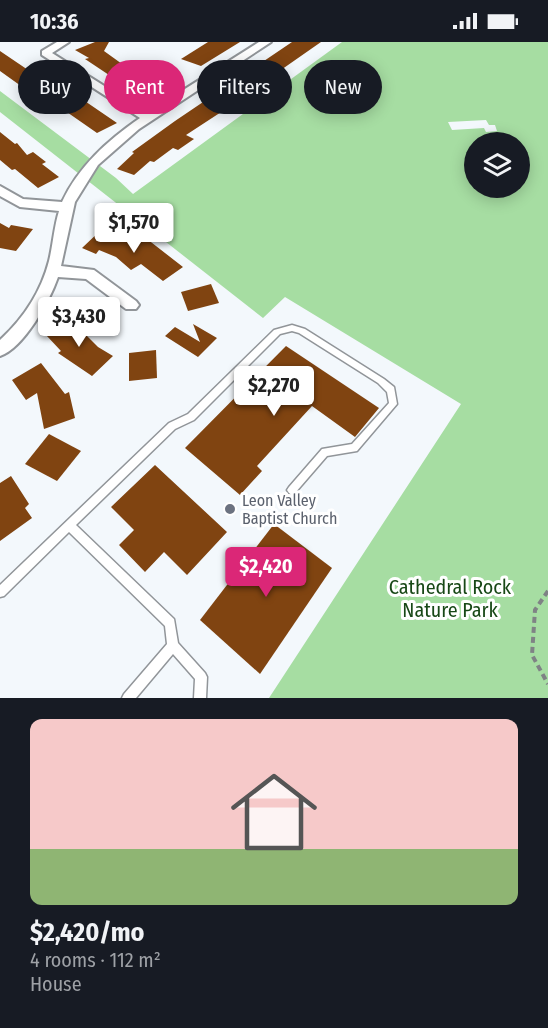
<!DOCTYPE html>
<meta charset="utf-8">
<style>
:root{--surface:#171b24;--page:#242831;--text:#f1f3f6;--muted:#9ea1a6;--line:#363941;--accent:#db2777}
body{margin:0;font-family:"Fira Sans Condensed",sans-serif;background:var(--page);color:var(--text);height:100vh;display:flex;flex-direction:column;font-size:22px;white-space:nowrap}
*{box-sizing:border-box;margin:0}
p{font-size:20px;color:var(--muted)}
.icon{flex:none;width:33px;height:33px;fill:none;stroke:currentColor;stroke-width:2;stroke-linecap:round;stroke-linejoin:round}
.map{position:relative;height:656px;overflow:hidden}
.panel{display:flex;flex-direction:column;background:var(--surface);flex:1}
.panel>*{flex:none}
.top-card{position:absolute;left:18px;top:18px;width:513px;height:54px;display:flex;gap:12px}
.tools{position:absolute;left:464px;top:90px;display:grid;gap:12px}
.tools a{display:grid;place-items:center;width:66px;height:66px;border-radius:50%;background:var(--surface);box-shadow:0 3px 15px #0003;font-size:30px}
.price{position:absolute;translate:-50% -51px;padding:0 14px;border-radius:6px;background:#fff;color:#222;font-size:20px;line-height:39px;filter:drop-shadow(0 2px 3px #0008)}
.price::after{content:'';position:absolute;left:50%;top:36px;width:18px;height:14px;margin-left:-9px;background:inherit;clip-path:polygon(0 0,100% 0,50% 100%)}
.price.active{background:var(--accent);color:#fff}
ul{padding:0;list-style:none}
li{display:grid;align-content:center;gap:12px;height:318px;padding:0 30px}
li+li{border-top:2px solid var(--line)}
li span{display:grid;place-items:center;height:186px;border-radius:12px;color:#555}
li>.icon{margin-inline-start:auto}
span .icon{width:108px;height:108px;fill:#fffc;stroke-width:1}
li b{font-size:26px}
.chip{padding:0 21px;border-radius:27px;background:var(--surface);box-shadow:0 3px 15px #0003;font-size:21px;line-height:54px}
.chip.active{background:var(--accent);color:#fff}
.status{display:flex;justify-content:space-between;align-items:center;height:42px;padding:0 30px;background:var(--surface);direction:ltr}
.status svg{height:16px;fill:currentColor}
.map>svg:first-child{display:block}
.green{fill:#a6dda2;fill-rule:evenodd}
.building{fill:#804411}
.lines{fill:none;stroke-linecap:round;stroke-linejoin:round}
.service-casing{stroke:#919599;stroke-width:3}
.minor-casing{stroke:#919599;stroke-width:4}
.path{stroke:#7f8285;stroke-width:4;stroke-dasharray:6 4;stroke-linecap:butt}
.service{fill:#fff;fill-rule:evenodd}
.minor{fill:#fff;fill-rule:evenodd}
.worship-dot{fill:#6b7280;stroke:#fff;stroke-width:2}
.labels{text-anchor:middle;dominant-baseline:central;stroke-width:6;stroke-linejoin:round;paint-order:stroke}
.worship-label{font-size:16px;fill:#5b616d;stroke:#fff;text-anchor:start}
.near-park-label{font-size:20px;fill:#184817;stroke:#fff}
</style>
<div class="status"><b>10:36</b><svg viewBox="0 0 49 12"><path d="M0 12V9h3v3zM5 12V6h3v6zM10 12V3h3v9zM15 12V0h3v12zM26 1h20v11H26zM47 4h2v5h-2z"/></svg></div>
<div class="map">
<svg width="548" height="656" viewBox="0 0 548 656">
<rect width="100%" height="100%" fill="#f3f8fc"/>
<path class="green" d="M342 0H548V656H269L461 362 285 255 263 276 0 70V49L116 136 133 152ZM486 78 489 83H495L497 89 486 90 484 86 452 88 448 80ZM474 100H519V146H474Z"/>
<g class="building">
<path d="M95 0H109L104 9 161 50 147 56 142 52 139 53 85 17 89 16 75 8Z"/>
<path d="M208 0H240L201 24 181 17Z"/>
<path d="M292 0H321L268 37 264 35 231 57 238 59 186 93 194 97 178 108 173 106 154 120 150 119 134 133 117 127 134 111 132 110 175 79Z"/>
<path d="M0 9 31 30 36 28 54 38 117 81 97 91 41 52 35 54 0 29Z"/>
<path d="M0 90 15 102 17 101 27 113 33 110 46 120 42 122 59 135 38 146 15 127 12 128 0 118Z"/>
<path d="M0 181 9 186 11 183 33 187 16 209 0 206Z"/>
<path d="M102 187 139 201 147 197 183 225 163 239 141 222 131 228 116 215 99 208 96 212 82 206Z"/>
<path d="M211 242 219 261 188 269 181 250Z"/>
<path d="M70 277 98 305 113 314 92 334 58 311 61 309 46 293Z"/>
<path d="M193 282 217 296 198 315 165 294 175 285 200 300Z"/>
<path d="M286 304 379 366 355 395 312 364 257 424 262 429 240 453 185 406Z"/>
<path d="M156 308 157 336 129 339V311Z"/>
<path d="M41 321 65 352 69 350 75 376 44 387 37 351 26 358 12 338Z"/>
<path d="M49 392 81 409 57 439 25 422Z"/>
<path d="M155 423 227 490 187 533 164 510 145 530 119 503 134 488 111 465Z"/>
<path d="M11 434 29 462 25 466 32 476 0 499V441Z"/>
<path d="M274 482 332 526 260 632 200 578Z"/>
</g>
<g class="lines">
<defs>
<path id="service" d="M292 283 305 287 384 337 394 345 397 362 357 409 327 414 295 451 292 453 289 451 287 448 289 445 322 407 352 402 389 361 387 350 378 341 299 291 292 289 280 292 194 378 175 387 76 483 174 577 178 601 205 631 207 635 206 656H194L195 637 173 612 136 656H122L124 652 167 602 165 584 69 490 4 554 0 555V543L169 381 188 372 274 288Z"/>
<path id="minor" d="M57 0H69L52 11 147 71 259 0H271L139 87 98 123 75 160 61 224 94 228 136 259 139 263 136 267H126L86 237 58 235C50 258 24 306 0 314V298C23 277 41 250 49 219 53 203 54 185 59 169L20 165 0 154V144L23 157 62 160C79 124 107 99 140 76L42 13V9Z"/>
</defs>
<use href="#service" class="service-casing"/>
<use href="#minor" class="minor-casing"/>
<path class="path" d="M548 549 535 568 532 613 548 642"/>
<use href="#service" class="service"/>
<use href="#minor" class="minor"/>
</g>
<circle class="worship-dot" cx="230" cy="467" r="6"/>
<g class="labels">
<g class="worship-label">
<text x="242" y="458">Leon Valley<tspan x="242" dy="18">Baptist Church</tspan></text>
</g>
<g class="near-park-label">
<text x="450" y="545">Cathedral Rock<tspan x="450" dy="23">Nature Park</tspan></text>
</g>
</g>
</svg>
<div class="tools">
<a><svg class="icon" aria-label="layers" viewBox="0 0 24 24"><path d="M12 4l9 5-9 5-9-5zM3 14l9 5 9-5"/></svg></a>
</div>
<b class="price" style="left:134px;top:212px">$1,570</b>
<b class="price" style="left:79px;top:306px">$3,430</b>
<b class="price" style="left:274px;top:375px">$2,270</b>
<b class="price active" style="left:266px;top:556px">$2,420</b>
<div class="top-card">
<a class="chip">Buy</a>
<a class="chip active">Rent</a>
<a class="chip">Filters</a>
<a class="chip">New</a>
</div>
</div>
<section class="panel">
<ul>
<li><span style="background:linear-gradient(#f6c9c9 70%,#8fb573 0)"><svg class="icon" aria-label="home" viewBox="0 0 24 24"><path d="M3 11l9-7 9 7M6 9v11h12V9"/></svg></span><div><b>$2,420/mo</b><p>4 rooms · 112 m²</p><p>House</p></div></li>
</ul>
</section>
